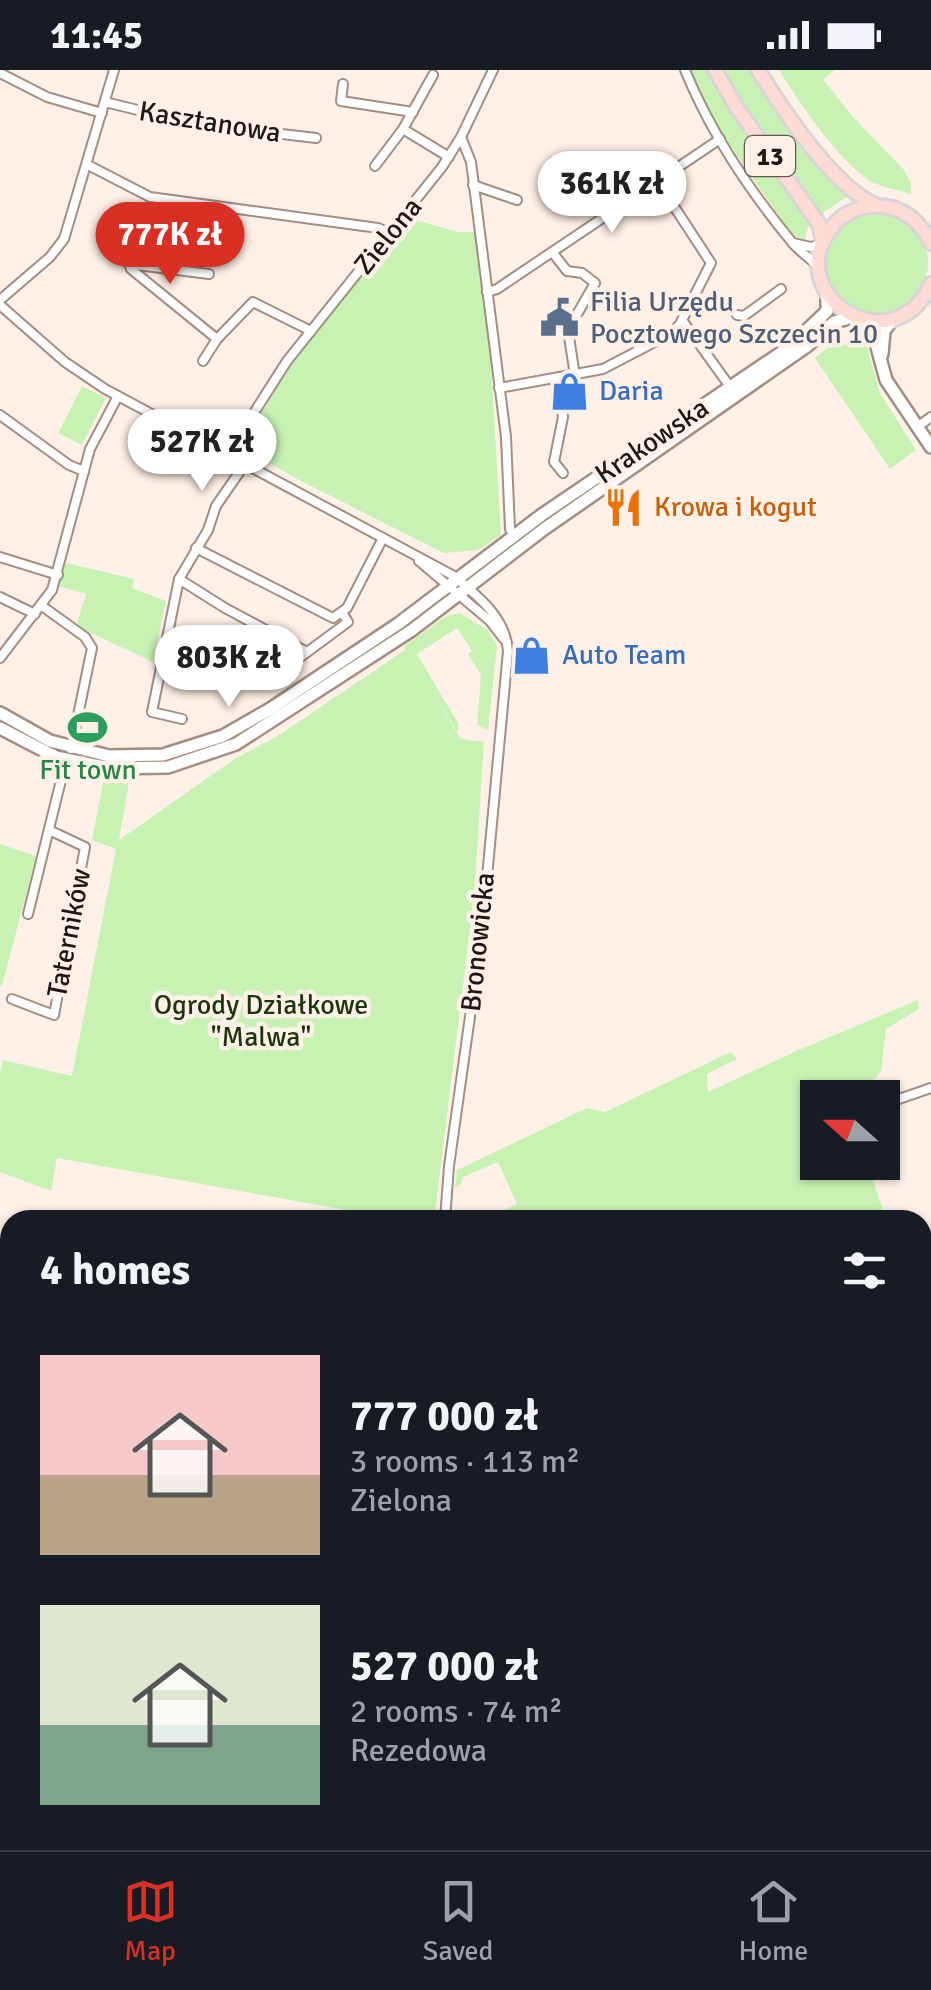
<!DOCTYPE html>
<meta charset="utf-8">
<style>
:root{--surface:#171b24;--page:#20242c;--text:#f1f3f6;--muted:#9ea1a6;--line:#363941;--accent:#d93025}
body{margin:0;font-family:Signika,sans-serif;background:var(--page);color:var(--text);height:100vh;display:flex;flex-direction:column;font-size:38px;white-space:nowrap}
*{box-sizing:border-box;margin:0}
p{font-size:32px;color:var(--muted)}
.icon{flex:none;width:55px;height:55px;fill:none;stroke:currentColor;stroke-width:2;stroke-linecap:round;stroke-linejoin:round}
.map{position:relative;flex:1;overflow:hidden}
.details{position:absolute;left:0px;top:1140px;width:932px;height:640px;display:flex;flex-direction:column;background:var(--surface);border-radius:30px 30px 0 0;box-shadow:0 2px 8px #0004}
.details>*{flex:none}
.needle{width:65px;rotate:291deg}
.controls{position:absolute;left:800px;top:1010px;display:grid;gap:20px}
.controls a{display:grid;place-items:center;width:100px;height:100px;border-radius:0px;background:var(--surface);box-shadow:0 2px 8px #0004;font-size:50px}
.price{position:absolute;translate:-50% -85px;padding:0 22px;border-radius:35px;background:#fff;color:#222;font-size:32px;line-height:65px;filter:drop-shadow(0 2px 5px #0008)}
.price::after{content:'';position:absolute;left:50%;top:60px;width:30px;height:22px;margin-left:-15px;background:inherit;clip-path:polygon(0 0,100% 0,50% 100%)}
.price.on{background:var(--accent);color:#fff}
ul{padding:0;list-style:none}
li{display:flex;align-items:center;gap:30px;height:250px;padding:0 40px}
li span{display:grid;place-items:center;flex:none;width:280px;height:200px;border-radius:0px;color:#555}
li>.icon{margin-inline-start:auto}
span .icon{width:120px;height:120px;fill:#fffc;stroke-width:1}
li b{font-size:42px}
h2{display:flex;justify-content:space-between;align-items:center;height:120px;padding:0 40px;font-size:42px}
.status{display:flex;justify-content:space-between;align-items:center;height:70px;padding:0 50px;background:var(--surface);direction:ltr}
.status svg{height:28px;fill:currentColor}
.menu{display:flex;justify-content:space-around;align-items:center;height:140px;border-top:2px solid var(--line);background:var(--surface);font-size:28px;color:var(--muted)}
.menu a{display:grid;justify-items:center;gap:5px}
.menu .on{color:var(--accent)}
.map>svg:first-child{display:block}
.green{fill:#c8f2b3}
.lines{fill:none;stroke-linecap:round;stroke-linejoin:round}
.street-casing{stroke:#a38e82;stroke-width:12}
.secondary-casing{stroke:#a38e82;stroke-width:16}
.primary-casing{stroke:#d7d5d5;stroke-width:18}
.street{stroke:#fff;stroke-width:8}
.secondary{stroke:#fff;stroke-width:11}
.primary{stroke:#fedbd5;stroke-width:12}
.rail-casing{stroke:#91867f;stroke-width:6}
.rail{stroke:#fff1e8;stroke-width:2.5;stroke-dasharray:8;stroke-linecap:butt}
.labels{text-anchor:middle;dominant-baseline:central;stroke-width:9;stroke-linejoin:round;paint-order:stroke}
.shield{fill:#fff1e8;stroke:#625853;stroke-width:2.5}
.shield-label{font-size:25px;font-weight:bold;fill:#1f1713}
.street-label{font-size:28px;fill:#1f1713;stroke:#fff1e8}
.service-label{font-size:28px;fill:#4e5e75;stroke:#fff1e8;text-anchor:start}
.shop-label{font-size:28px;fill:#366cbe;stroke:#fff1e8;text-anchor:start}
.food-label{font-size:28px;fill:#c56008;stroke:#fff1e8;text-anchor:start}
.leisure-label{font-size:28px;fill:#27864d;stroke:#fff1e8}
.park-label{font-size:28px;fill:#1b360a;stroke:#fff1e8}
</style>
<div class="status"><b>11:45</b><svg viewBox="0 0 49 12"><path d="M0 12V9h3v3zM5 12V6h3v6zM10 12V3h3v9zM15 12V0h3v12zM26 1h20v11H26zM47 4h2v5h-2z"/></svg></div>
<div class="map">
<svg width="931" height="1780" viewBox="0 0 931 1780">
<rect width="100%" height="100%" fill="#fff1e8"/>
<g class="green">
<path d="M689 0H709L810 150 804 172 789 161 716 55Z"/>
<path d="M719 0H753L848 126 818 146Z"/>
<path d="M779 0H835L823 9 853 47 904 100 911 114V124C899 120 884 118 872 112 841 94 798 31 779 0Z"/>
<circle cx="877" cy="193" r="51"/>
<path d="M408 148 458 162H476L490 275 501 465 478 480 444 483 297 409 241 376 286 301Z"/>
<path d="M866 274 880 323 916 380 890 399 815 288 831 275Z"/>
<path d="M82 316 106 328 82 375 58 363Z"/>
<path d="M66 493 134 509 132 518 166 531 153 592 76 556 86 524 58 516Z"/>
<path d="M459 543 488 560 497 576 488 660 477 655 481 605 468 584 472 581 457 558 417 584 458 653C459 656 459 659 457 661L428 614 461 669 484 672 474 827 434 1150H366L363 1143 57 1088 51 1121 0 1102V1003L3 990 72 1006 116 779 92 770 103 712H129L119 770 236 688 276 667 405 580 404 576 445 547Z"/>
<path d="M0 774 36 786 2 916 0 915Z"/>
<path d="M918 930 919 939 886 959 881 1001 861 1026 818 1028V1092L872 1093 873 1110 886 1150H496L487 1143 492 1146 517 1134 498 1092 463 1107 460 1116 455 1117 457 1100 587 1038 605 1042 731 982 737 989 707 1004 708 1022 794 982Z"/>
<path d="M931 1335V1576L923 1590 922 1338Z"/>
<path d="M10 1508V1770H815L809 1780H0V1523Z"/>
</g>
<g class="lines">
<defs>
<g id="street">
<path d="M685 0C710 61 749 120 791 171 799 182 811 188 819 198"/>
<path d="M0 3 47 27 102 43"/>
<path d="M343 14 341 31 413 42"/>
<path d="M105 32 195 54 316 68"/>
<path d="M403 59 449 87"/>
<path d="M461 67 471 92 506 367 510 459 514 466"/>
<path d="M88 95 150 127 378 158 389 163"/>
<path d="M375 96 403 59 433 5"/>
<path d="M473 115 517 130"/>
<path d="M793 173 811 177 822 174"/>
<path d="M553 183 567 201 582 203 595 213 568 260 575 306"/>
<path d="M129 194 131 199 217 269"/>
<path d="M129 194 209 204"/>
<path d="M487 222 497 219 720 69"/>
<path d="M0 230 50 187 64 169 114 0"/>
<path d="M0 235 65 292 105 319 454 506C478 526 506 548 508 581L482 861 449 1096 445 1150"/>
<path d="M737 245 744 246 781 219"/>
<path d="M682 250 731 318"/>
<path d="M203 291 217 269 253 232 311 261"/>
<path d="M558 309 563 347 554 392 563 403"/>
<path d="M499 318 603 299 672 263 680 254 711 193 658 112"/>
<path d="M0 345 69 395 84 401"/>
<path d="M917 357 931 347"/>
<path d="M227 385 287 291 442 97 461 67 493 0"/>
<path d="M196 478 333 548 347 538 383 468"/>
<path d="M0 487 58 505"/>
<path d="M419 491 490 551 504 569"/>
<path d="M179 509 225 538 307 582"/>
<path d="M0 527 35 544"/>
<path d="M42 536 85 567 92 578 71 679"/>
<path d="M0 588 52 520 90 379 118 326"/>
<path d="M295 591 348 552 343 544"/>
<path d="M182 649 152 642 179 509 208 460 216 436 245 394"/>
<path d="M28 844 66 690"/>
<path d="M12 929 54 945 85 777 49 760"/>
<path d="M868 1028 882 1022 893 1031"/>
<path d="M893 1031 931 1018"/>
<path d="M882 1052 893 1043V1031"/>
<path d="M922 1318 931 1315"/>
<path d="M922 1512 931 1498"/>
<path d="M655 1770 668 1780"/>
<path d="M638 1774 641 1770"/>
<path d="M759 1780 765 1770"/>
</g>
<g id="secondary">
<path d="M863 250 873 262 886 310 931 377"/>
<path d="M882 284 884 261 892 250"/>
<path d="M0 643 50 671 109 686 163 685 223 666 270 639 398 554 543 444 788 278 827 241V223"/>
<path d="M0 658 56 687 109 698 168 697 236 674 412 560 544 459 807 276 834 252 854 247"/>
</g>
<g id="primary">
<path d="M715 0 737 38 819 154 823 171"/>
<path d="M758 0C782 39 834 118 876 135"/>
<path d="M931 173C920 151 901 135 876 136 857 136 840 145 829 161 783 228 894 295 931 214"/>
</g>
</defs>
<use href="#street" class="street-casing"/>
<use href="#secondary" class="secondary-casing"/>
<use href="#primary" class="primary-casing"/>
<use href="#street" class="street"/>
<use href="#secondary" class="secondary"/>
<use href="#primary" class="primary"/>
<defs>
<g id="rail">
<path d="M922 1642 931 1628"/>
<path d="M833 1780 839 1770"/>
</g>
</defs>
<use href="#rail" class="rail-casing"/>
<use href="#rail" class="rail"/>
</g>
<defs>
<symbol id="civic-bare" viewBox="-9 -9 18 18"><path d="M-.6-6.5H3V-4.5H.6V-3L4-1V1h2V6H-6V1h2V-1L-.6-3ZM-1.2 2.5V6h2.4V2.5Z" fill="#5c6f8a" stroke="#fff1e8" stroke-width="2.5" paint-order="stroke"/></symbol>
<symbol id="shop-bare" viewBox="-9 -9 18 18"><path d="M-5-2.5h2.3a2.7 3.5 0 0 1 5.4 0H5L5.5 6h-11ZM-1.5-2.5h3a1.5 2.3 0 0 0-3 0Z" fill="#3f7fe0" stroke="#fff1e8" stroke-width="2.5" paint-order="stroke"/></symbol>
<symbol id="restaurant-bare" viewBox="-9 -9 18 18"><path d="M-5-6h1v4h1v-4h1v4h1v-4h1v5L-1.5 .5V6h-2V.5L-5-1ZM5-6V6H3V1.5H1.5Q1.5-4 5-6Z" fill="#e8710a" stroke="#fff1e8" stroke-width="2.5" paint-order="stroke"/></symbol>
<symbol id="stadium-bare" viewBox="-9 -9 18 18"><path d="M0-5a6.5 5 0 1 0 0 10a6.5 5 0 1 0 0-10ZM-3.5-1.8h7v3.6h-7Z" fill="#2e9e5b" stroke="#fff1e8" stroke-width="2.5" paint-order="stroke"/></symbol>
</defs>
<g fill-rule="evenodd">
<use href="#civic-bare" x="532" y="220" width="55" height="55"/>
<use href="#shop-bare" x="542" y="294" width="55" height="55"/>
<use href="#restaurant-bare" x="596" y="410" width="55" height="55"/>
<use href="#shop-bare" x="504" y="558" width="55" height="55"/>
<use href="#stadium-bare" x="60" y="630" width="55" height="55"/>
</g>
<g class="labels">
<rect class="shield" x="745" y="66" width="50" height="40" rx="8"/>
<g class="shield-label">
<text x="770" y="86">13</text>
</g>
<g class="street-label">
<text transform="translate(210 52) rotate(9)">Kasztanowa</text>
<text transform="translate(388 166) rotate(-51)">Zielona</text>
<text transform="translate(652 371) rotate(-34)">Krakowska</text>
<text transform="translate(69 863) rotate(-79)">Taterników</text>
<text transform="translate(478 872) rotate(-84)">Bronowicka</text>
</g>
<g class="service-label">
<text x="590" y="232">Filia Urzędu<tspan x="590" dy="32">Pocztowego Szczecin 10</tspan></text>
</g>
<g class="shop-label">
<text x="599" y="321">Daria</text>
<text x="562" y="585">Auto Team</text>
</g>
<g class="food-label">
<text x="654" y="437">Krowa i kogut</text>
</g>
<g class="leisure-label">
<text x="88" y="700">Fit town</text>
</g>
<g class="park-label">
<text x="261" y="935">Ogrody Działkowe<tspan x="261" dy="32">"Malwa"</tspan></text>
</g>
</g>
</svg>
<div class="controls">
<a><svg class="needle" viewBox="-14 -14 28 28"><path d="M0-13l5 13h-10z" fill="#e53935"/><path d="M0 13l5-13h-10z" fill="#9ea1a6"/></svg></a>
</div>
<b class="price" style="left:612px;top:166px">361K zł</b>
<b class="price on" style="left:170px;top:217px">777K zł</b>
<b class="price" style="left:202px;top:424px">527K zł</b>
<b class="price" style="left:229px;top:640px">803K zł</b>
<section class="details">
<h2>4 homes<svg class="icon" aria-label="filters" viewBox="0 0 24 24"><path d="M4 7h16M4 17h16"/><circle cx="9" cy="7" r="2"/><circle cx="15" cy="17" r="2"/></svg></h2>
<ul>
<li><span style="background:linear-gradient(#f6c9c9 60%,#b9a48a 0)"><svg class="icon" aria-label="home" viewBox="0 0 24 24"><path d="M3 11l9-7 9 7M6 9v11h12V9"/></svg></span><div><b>777 000 zł</b><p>3 rooms · 113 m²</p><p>Zielona</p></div></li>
<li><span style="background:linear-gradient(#dfe7d0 60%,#7fa58c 0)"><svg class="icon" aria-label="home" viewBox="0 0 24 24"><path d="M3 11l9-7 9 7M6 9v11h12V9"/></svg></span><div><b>527 000 zł</b><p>2 rooms · 74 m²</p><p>Rezedowa</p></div></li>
</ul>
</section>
</div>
<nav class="menu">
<a class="on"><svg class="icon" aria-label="map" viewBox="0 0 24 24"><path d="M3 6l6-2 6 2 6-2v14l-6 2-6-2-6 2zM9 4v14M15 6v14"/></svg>Map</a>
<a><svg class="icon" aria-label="saved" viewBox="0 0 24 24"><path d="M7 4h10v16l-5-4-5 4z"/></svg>Saved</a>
<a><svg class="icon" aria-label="home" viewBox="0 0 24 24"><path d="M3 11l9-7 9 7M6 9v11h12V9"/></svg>Home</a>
</nav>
